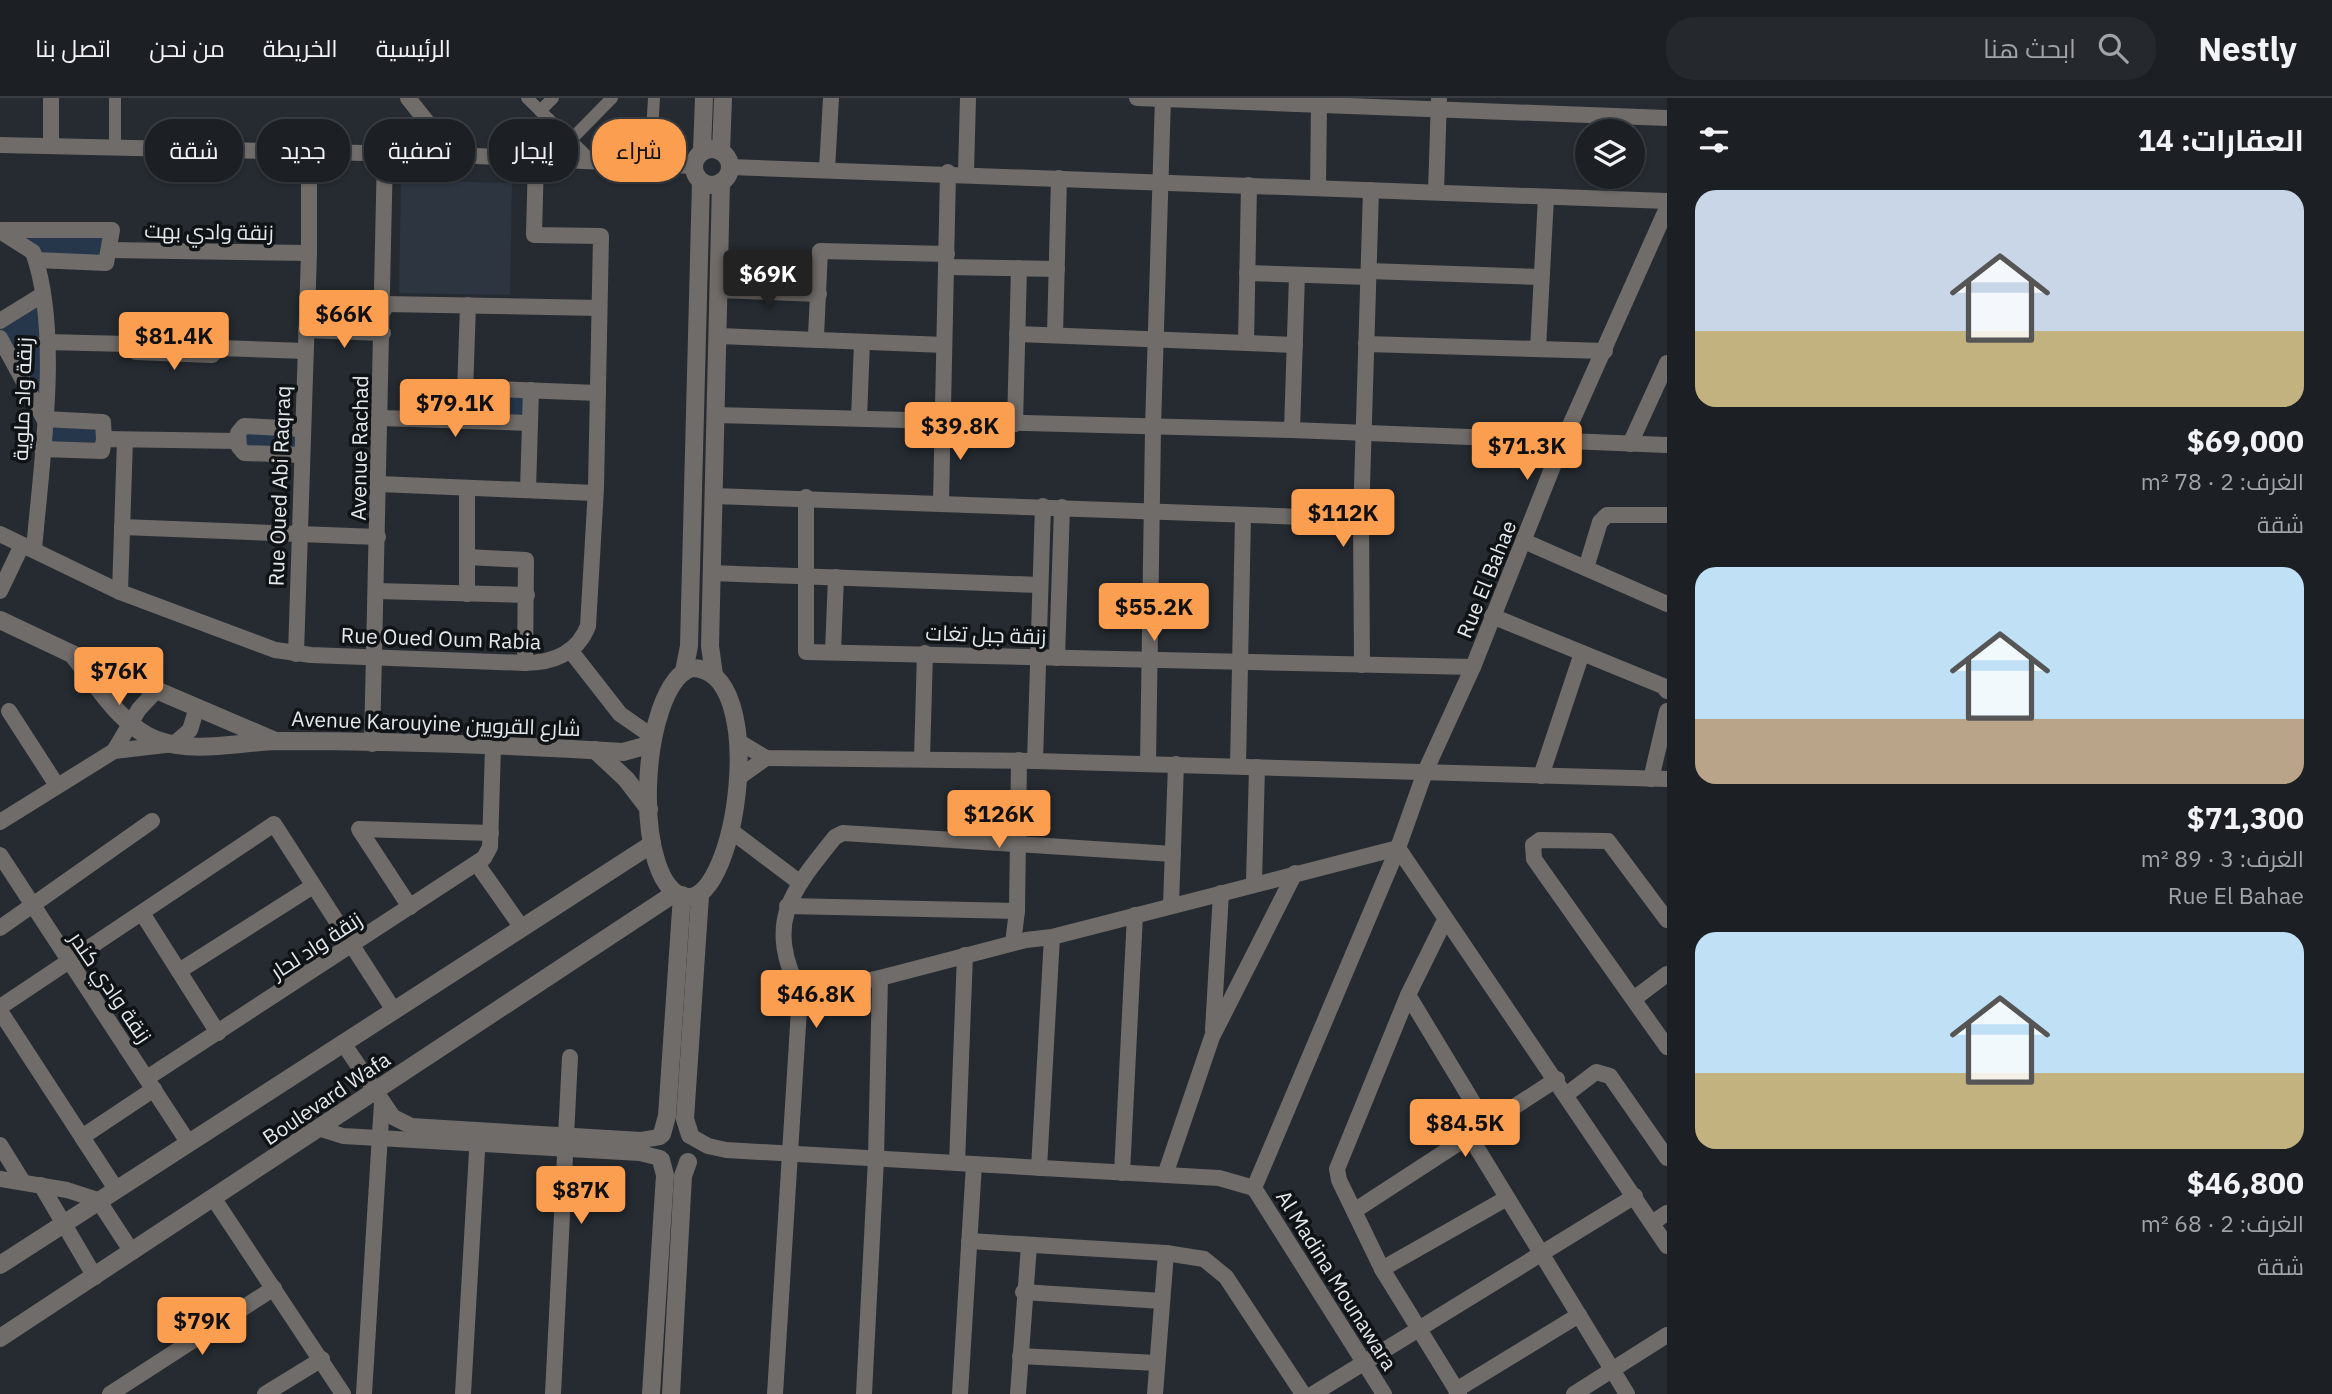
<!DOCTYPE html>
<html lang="ar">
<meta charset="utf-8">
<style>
:root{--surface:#1c2025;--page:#25282d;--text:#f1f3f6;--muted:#a0a3a7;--line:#3a3e42;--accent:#fb9e50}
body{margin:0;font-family:"IBM Plex Sans",Cairo,sans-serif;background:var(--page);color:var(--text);direction:rtl;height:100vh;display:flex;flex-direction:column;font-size:26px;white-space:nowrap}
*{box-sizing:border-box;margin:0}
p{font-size:23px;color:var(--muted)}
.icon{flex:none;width:38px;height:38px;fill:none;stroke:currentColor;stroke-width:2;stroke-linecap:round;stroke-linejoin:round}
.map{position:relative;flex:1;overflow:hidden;direction:ltr}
.panel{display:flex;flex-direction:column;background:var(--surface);width:665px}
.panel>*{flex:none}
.top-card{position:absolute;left:21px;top:21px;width:665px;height:63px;direction:rtl;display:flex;gap:14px}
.controls{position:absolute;left:1575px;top:21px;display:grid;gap:14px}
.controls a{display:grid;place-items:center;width:70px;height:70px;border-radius:50%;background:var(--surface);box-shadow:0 2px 5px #0004,0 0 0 2px var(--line);font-size:35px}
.price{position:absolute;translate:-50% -60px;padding:0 16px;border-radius:7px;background:var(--accent);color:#111;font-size:23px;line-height:46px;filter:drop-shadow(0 2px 4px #0008)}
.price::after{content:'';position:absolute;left:50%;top:42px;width:21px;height:16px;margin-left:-10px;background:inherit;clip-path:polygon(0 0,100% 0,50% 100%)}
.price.current{background:#222;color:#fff}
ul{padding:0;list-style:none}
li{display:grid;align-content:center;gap:14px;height:371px;padding:0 28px}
li span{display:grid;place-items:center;height:217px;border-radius:21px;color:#555}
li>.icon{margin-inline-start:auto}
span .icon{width:126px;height:126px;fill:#fffc;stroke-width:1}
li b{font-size:30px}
h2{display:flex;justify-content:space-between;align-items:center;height:84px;padding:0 28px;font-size:30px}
.chip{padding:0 24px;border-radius:28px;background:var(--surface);box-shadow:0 2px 5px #0004,0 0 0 2px var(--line);font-size:24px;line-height:63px}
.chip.current{background:var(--accent);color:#111}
header{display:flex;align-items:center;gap:42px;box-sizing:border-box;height:98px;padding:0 35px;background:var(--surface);border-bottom:2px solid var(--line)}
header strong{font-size:33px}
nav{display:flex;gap:38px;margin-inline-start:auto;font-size:24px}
.search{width:490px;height:63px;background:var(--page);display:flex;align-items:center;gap:18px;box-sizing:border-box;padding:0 24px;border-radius:28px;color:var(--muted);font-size:26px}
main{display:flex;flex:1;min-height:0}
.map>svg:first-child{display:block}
.built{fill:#2c3540}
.green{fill:#26374b}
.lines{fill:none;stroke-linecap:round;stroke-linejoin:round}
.pedestrian{stroke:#706c69;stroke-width:12}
.minor{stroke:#706c69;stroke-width:16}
.tertiary{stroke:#706c69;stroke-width:18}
.labels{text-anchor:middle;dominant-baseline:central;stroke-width:7;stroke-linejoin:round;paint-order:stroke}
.street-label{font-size:21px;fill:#e4e8ec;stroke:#101316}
</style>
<header>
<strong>Nestly</strong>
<div class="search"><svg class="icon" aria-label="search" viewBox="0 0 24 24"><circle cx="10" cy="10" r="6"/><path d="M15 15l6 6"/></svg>ابحث هنا</div>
<nav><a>الرئيسية</a><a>الخريطة</a><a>من نحن</a><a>اتصل بنا</a></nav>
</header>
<main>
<section class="panel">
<h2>العقارات: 14<svg class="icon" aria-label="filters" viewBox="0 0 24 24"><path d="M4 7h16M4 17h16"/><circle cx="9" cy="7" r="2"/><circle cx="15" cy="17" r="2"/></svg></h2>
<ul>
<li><span style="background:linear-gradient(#c9d6e8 65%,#c2b280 0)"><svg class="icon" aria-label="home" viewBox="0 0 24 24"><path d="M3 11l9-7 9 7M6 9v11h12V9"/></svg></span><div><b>$69,000</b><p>الغرف: 2 · 78 m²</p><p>شقة</p></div></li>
<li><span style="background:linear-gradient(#bfe0f5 70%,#b9a48a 0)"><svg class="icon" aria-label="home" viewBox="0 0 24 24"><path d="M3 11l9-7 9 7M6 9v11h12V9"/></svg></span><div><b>$71,300</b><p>الغرف: 3 · 89 m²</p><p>Rue El Bahae</p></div></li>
<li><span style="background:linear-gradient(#bfe0f5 65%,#c2b280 0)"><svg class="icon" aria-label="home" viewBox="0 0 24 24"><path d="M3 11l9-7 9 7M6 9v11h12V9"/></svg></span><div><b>$46,800</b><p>الغرف: 2 · 68 m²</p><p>شقة</p></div></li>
</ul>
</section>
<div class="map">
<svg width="1667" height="1296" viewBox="0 0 1667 1296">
<rect width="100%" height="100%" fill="#252b31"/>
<path class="built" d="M401 82 512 85 510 197 399 195Z"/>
<g class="green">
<path d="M0 133H111L104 164 36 158Z"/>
<path d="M42 197 44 321 105 330 104 351H42L44 321 0 228Z"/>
<path d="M466 290 531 292 530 325 464 323Z"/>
<path d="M302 331 301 357 244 355 239 332Z"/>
</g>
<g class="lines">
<g class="pedestrian">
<path d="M115 0V49"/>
<path d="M527 0 592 63"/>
<path d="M540 13 553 0"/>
<path d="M552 61 612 0"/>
<path d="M650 66 654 0"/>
</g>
<g class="minor">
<path d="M408 0 453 57"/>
<path d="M1137 0 1667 20"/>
<path d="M0 47 453 57 693 68"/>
<path d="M51 47V0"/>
<path d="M730 69C1042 78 1354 93 1667 103"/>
<path d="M827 72 831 0"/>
<path d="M966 75 968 0"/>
<path d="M1318 90 1319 5"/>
<path d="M1436 94 1439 0"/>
<path d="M0 132H112L106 165 36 162"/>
<path d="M0 133 33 154C62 235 41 366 34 452"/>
<path d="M109 152 309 155"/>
<path d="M947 169 1057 171"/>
<path d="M1369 173 1541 179"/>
<path d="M1247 175 1368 179"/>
<path d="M718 192 819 196"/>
<path d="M384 206 599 210"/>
<path d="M307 210 384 212"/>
<path d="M0 223 42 197"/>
<path d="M306 232 383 235"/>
<path d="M1017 236 1295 247"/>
<path d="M1055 237 1059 80"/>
<path d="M718 238 817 242"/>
<path d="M0 240 44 321 103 324 104 341"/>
<path d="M46 244 128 246 136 237 213 241 219 250 305 253"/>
<path d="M1246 245 1249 87"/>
<path d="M128 246 136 254 212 257 219 250"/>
<path d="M1366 246 1605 253"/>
<path d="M944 247 819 242 816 238 820 153 947 156"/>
<path d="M1538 251 1546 99"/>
<path d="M466 290 598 295"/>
<path d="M715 317 1292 332 1667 347"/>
<path d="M381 320 530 325"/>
<path d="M859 320 862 244"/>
<path d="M464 323 468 207"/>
<path d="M1015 326 1019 170"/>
<path d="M1292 332 1297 177"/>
<path d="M1630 346 1667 265"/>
<path d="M42 351 102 353 104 341 238 343"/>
<path d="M301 357 244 355 239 349 238 335 244 328 302 331"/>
<path d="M379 386 595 395"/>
<path d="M528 392 531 292"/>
<path d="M714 398 1361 421"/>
<path d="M806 399V554L1473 569"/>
<path d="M941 404 948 74"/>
<path d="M122 429 378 439"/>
<path d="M0 436 120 494 275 552 311 557 525 565C552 565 577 556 588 528L596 390 601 138 534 137 536 60"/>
<path d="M1524 443 1667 506"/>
<path d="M467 459 526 462 525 565"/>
<path d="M1586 470 1600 424 1607 417H1667"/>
<path d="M711 475 1040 487"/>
<path d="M0 493 22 447"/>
<path d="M376 493 527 497"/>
<path d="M120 494 125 342"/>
<path d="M467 496V390"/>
<path d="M1492 518 1663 588 1667 593"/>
<path d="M570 552 620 616 653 639"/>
<path d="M833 553 836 479"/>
<path d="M296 556 309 155V54"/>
<path d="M1057 560 1062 409"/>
<path d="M1362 567 1361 421 1371 92"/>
<path d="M9 613 56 686"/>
<path d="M738 643 766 660 1035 663 1667 681"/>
<path d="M372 646 385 55"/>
<path d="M114 653 139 611 157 592"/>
<path d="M922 660 925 555"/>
<path d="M1035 663 1043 408"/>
<path d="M1148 666 1153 330 1163 0"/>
<path d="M1238 668 1243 418"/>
<path d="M1541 678 1582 555"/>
<path d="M738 680 766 660"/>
<path d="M1651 681 1667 613"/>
<path d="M0 724 114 653 174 646 190 632 197 609"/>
<path d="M730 732 799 784"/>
<path d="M0 757 188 1044"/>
<path d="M477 766 522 830"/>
<path d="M1254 784 1257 669"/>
<path d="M1171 806 1176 666"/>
<path d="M787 808 1017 813"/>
<path d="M410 809 359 731 491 735"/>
<path d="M142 815 218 935"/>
<path d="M1445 822 1408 897 1337 1071 1339 1082 1382 1171 1459 1296"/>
<path d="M1667 822 1608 743 1540 742 1533 747 1534 761 1667 949"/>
<path d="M0 830 152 723"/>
<path d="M1013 845 1017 813 1019 662"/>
<path d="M179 873 313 788"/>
<path d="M800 895 880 880 1026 842 1052 839 1398 750 1667 1148"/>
<path d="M1408 897 1486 1026"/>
<path d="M1635 900 1667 876"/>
<path d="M0 909 274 726 393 911"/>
<path d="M0 913 82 1039 154 991"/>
<path d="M1213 932 1221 795"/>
<path d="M343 945 393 1019 411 1028 641 1042 660 1039"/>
<path d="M147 980 484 760 490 749 493 649"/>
<path d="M1567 996 1596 974 1610 978 1667 1060"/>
<path d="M321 1031 343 1038 640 1055 660 1060"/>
<path d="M1469 1037 1627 1296"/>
<path d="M82 1039 116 1091"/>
<path d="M692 1039 708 1048 726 1052 1219 1080 1254 1090"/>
<path d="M0 1047 23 1084"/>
<path d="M957 1065 965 857"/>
<path d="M1039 1070 1052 839"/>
<path d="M1122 1075 1135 817"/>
<path d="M1165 1077 1212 939 1295 775"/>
<path d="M0 1081 67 1092 98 1102 132 1154"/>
<path d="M41 1087 95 1179"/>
<path d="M1254 1090 1398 750 1425 674 1473 569 1563 343 1667 110"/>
<path d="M1254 1090 1384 1296"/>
<path d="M214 1101 343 1296"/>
<path d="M1354 1113 1557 981"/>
<path d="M1652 1125 1667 1115"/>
<path d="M969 1143 1166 1155 1204 1161 1226 1179 1303 1296"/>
<path d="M1382 1171 1507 1100"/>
<path d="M1023 1194 1162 1203"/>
<path d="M1020 1258 1157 1265"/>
<path d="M1456 1292 1579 1217"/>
<path d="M110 1296 274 1190"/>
<path d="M265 1296 322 1261"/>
<path d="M364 1296 382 1004"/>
<path d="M463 1296 478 1036"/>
<path d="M553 1296 570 959"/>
<path d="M775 1296 800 895C765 824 790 795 835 739L843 735 1173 756"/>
<path d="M864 1296 876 1061 880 880"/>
<path d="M960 1296 974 1066"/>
<path d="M1018 1296 1029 1147"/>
<path d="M1155 1296 1166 1155"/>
<path d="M1313 1296 1635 1098"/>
<path d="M1574 1296 1667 1237"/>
</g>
<g class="tertiary">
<circle cx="712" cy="69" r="18"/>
<path d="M702 53 704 0"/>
<path d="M721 54 723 0"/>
<path d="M0 522 72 556 273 642"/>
<path d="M72 556C96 585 121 629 157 642 195 656 239 644 278 643 392 643 509 647 623 654L652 646"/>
<path d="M692 570C770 570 737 802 688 799 630 795 638 587 692 570Z"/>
<path d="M684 573 689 548 701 83"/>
<path d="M714 577 710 548 721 84"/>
<path d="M595 652 626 681 649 711"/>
<path d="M662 1036 667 1018 682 797"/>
<path d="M690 1037 685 1021 700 798"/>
<path d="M0 1167 652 746"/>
<path d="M0 1240 675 795"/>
<path d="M651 1296 665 1077 661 1062"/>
<path d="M671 1296 683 1078 688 1064"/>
</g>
</g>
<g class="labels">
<g class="street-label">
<text transform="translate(209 133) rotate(1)">زنقة وادي بهت</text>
<text transform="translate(22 301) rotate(-88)">زنقة واد ملوية</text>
<text transform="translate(359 350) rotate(-89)">Avenue Rachad</text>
<text transform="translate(279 388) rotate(-88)">Rue Oued Abi Raqraq</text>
<text transform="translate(1486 481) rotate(-68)">Rue El Bahae</text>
<text transform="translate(986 536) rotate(2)">زنقة جبل تغات</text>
<text transform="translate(441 540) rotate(2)">Rue Oued Oum Rabia</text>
<text transform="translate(436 625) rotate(2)">Avenue Karouyine شارع القرويين</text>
<text transform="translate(316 847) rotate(-33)">زنقة واد لحار</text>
<text transform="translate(111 889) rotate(56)">زنقة وادي كندر</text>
<text transform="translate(326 1000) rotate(-34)">Boulevard Wafa</text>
<text transform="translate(1337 1182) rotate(58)">Al Madina Mounawara</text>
</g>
</g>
</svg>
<div class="controls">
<a><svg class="icon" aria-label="layers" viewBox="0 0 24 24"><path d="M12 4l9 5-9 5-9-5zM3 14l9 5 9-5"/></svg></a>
</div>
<b class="price current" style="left:768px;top:212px">$69K</b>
<b class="price" style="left:344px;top:252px">$66K</b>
<b class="price" style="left:174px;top:274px">$81.4K</b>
<b class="price" style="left:455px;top:341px">$79.1K</b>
<b class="price" style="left:960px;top:364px">$39.8K</b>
<b class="price" style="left:1527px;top:384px">$71.3K</b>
<b class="price" style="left:1343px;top:451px">$112K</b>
<b class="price" style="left:1154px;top:545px">$55.2K</b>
<b class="price" style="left:119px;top:609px">$76K</b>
<b class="price" style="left:999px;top:752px">$126K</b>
<b class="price" style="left:816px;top:932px">$46.8K</b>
<b class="price" style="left:1465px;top:1061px">$84.5K</b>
<b class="price" style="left:581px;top:1128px">$87K</b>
<b class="price" style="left:202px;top:1259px">$79K</b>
<div class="top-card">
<a class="chip current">شراء</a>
<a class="chip">إيجار</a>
<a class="chip">تصفية</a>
<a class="chip">جديد</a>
<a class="chip">شقة</a>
</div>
</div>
</main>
